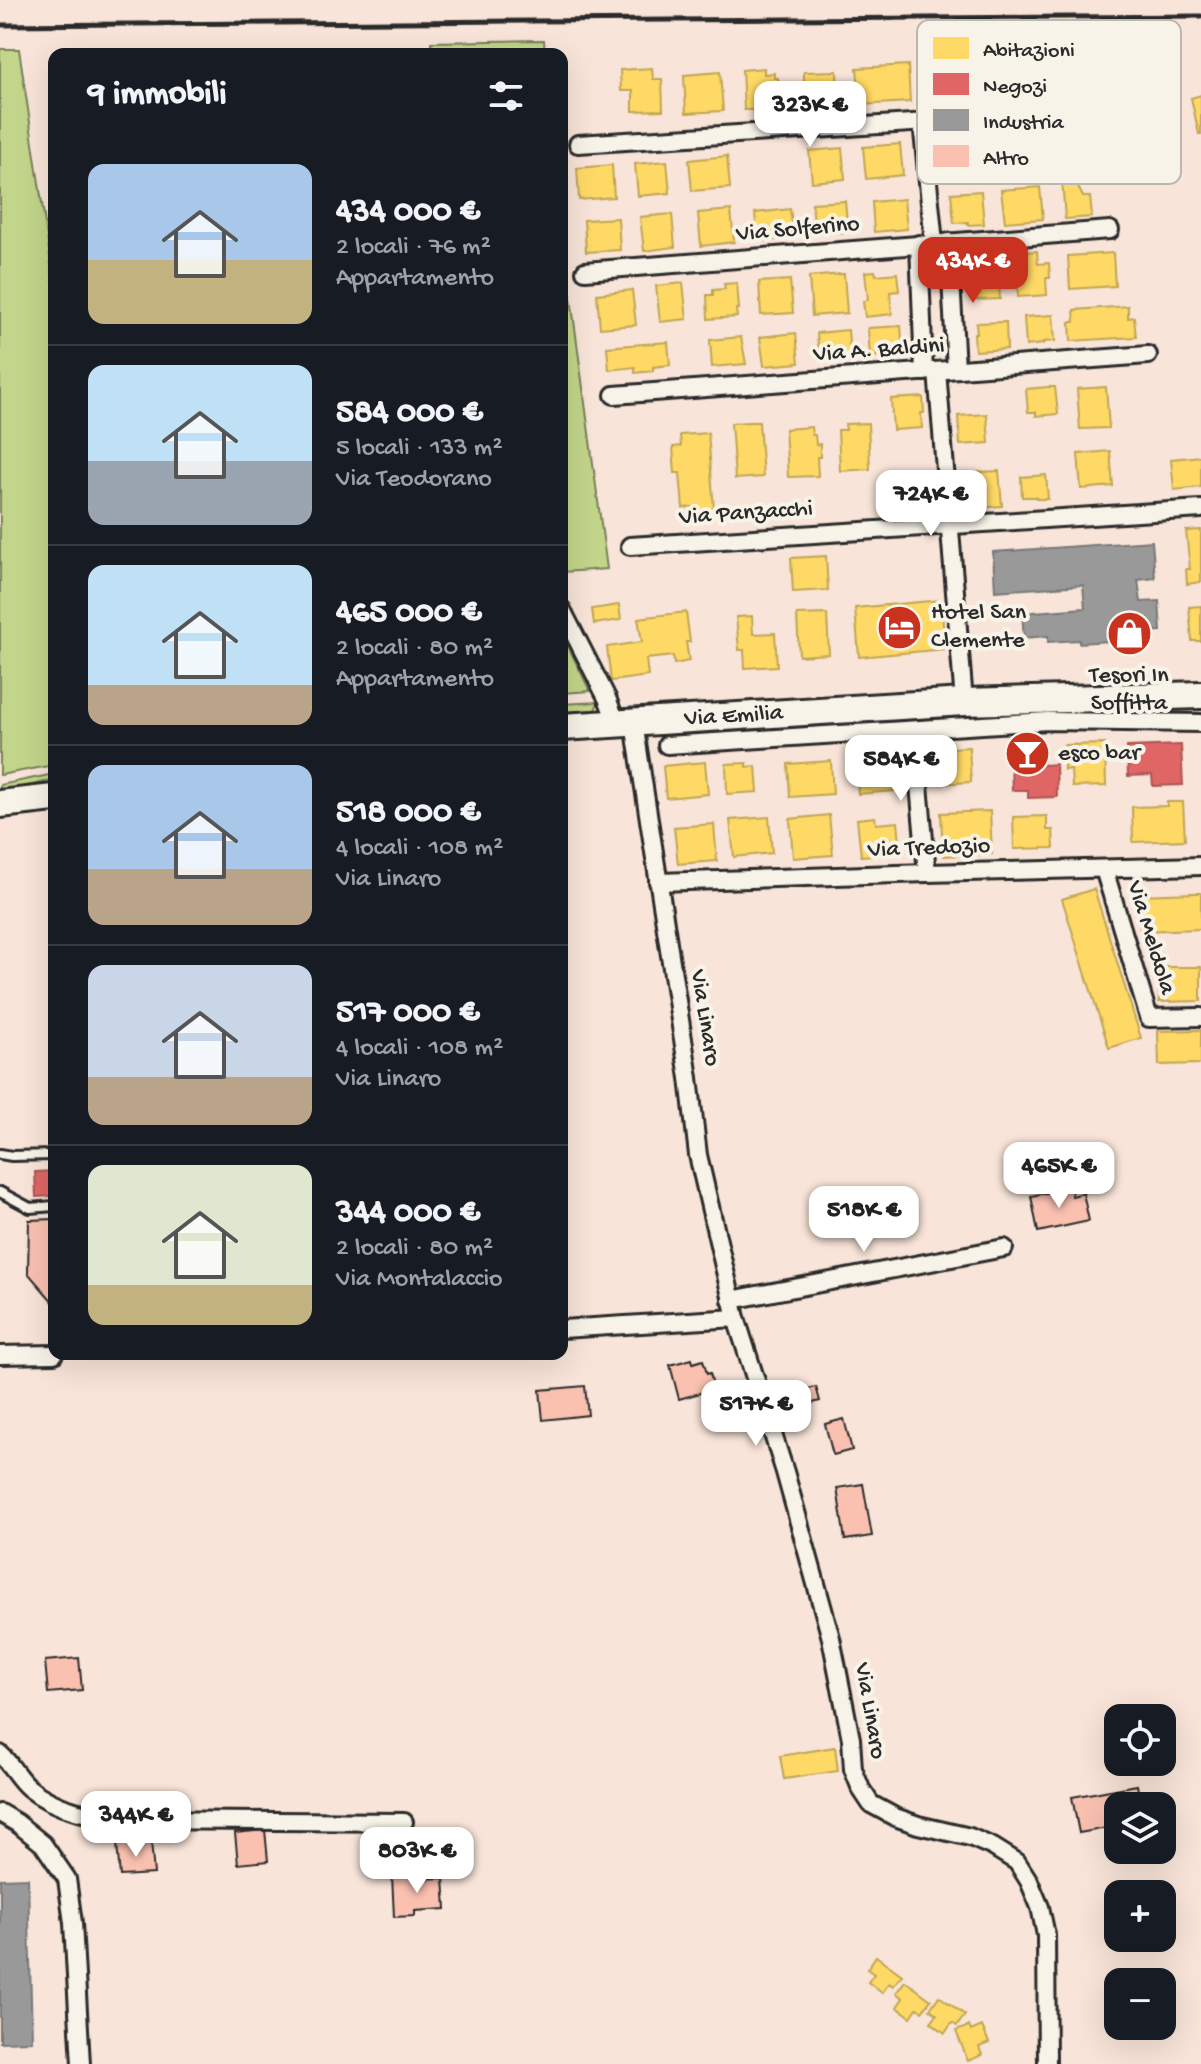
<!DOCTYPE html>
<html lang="it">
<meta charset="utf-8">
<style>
:root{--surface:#171b24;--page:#242831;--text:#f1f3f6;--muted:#9ea1a6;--line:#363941;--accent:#c8321e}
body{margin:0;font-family:"Gochi Hand",sans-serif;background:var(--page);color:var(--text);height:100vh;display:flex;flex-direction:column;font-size:30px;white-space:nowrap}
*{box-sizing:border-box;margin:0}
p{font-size:26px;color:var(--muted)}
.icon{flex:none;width:44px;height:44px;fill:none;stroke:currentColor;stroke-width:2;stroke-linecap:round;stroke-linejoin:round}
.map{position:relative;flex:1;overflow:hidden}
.details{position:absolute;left:48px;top:48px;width:520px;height:1312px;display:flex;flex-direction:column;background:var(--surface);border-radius:16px;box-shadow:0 8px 32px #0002}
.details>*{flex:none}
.tools{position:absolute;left:1104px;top:1704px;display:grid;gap:16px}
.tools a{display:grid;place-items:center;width:72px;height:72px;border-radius:16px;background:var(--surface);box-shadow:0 8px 32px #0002;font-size:40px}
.price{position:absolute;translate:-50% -68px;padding:0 18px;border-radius:16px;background:#fff;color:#222;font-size:26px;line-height:52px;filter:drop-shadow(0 2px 4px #0008)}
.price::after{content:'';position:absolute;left:50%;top:48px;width:24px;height:18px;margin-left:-12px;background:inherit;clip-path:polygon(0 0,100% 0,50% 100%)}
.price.active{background:var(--accent);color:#fff}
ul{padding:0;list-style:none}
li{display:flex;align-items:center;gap:24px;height:200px;padding:0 40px}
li+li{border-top:2px solid var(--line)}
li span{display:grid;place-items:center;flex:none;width:224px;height:160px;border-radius:16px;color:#555}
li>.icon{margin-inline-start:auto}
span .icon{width:96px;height:96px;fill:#fffc;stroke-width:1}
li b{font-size:34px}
h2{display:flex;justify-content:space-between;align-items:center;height:96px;padding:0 40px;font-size:34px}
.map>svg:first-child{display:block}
.green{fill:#c3d58a;stroke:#77805a;stroke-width:2}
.homes{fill:#ffd966;stroke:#bfa554;stroke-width:2}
.shops{fill:#e06666;stroke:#aa5454;stroke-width:2}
.industry{fill:#999;stroke:#787878;stroke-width:2}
.building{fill:#fac1b1;stroke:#2b2b2b;stroke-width:2}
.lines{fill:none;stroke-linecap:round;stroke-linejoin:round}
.lane-casing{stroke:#2b2b2b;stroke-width:14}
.street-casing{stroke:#2b2b2b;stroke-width:22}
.primary-casing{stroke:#2b2b2b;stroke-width:32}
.lane{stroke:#f7f3e8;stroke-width:8}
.street{stroke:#f7f3e8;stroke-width:16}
.primary{stroke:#f7f3e8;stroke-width:26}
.rail{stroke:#2b2b2b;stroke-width:5}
.labels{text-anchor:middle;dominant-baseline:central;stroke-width:8;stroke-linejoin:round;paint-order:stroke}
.street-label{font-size:24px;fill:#2b2b2b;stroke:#f7f3e8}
.poi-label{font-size:24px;fill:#2b2b2b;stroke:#f7f3e8;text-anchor:start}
.key{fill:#f7f3e8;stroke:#bab7af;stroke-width:2}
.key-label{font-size:22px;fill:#2b2b2b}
</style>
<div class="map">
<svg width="1201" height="2064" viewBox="0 0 1201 2064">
<rect width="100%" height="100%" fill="#f8e4d8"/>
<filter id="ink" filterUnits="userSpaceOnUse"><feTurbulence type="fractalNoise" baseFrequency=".0125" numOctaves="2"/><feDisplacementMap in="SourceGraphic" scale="16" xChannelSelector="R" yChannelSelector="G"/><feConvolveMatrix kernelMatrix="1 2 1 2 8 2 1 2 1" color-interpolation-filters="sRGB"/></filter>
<g filter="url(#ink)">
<g class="green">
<path d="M544 40 545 54H431V42Z"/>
<path d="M0 49H19L54 284V765L0 775Z"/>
<path d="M562 230 607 569 562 572Z"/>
<path d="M562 634 590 691 562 693Z"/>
<path d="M598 702 595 710 562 712V704Z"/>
<path d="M54 774V780L0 792V785Z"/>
</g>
<g class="homes">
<path d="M908 65 910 102 860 105 857 68Z"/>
<path d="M652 68 653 79H662L663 110 633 111V91H621L620 70Z"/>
<path d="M764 68V74L774 73V78H778L780 108H769L770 112 754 113V110H744L742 70Z"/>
<path d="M837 71 838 107 802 108 801 84H804V72Z"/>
<path d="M720 72 723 111 686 113 684 75Z"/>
<path d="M1201 95V134H1199L1191 98Z"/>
<path d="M900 144 903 175 866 179 863 147Z"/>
<path d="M842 148 845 179 812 182 809 151Z"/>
<path d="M727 156 730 188 692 191 689 160Z"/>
<path d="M667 161 670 193 638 196 635 164Z"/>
<path d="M612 165 614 197 579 200 577 168Z"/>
<path d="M1073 177 1083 197H1090L1092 217 1065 219 1062 179Z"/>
<path d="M1040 187 1043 219 1005 222 1001 190Z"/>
<path d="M981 191 984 224 968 225V222L954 223 951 193Z"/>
<path d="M904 199 907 229 874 232 872 202Z"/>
<path d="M845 201 848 232 815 234 812 203Z"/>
<path d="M790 209 794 237 765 241 764 232 757 233 755 213Z"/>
<path d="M731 210 734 242 701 246 698 213Z"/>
<path d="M672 214 675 247 644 251 640 217Z"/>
<path d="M618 218 620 250 586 252 584 220Z"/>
<path d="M1037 251 1038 264 1049 263 1050 278H1046L1047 295 1018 297 1016 265 1025 264 1024 252Z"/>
<path d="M1113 253 1115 286 1070 289 1068 256Z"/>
<path d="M998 267 1000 299 975 300 974 283H970V268Z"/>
<path d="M875 271 876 275 897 273 899 291 890 292 892 314 865 317 863 301 868 300 865 272Z"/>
<path d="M842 274H844L847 313 812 316 809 277Z"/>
<path d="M790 280 793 313 761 315 759 282Z"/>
<path d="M683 283 687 319 660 322 656 286Z"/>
<path d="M737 283 739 309H736L737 317 708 319 707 295H713V290L725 289 724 284Z"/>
<path d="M632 290 636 325 600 328 597 294Z"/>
<path d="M1128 306V318L1134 317 1136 337 1071 341 1070 322H1075L1074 310Z"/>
<path d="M1053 315 1055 341 1043 342V344L1026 346 1024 317Z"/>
<path d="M1006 322 1007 349 975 351 974 333H977L976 323Z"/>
<path d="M901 326 903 354 870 357 868 328Z"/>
<path d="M848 330 850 356 819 359 817 333Z"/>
<path d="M796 333 799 363 764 366 760 337Z"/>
<path d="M741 337 746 364 712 367 710 340Z"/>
<path d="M668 342 670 365 653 367V371L635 373V367L609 370 607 347Z"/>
<path d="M1048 387H1055L1058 414 1036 416V412H1028L1026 389Z"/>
<path d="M1106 387 1109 428 1080 429 1077 389Z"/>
<path d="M923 397 924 413H921L922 428 893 430 891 399Z"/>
<path d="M987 414 989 443 960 445 958 416Z"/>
<path d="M750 422H759L763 477 735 479 731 423Z"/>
<path d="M868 423 870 469 840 471 838 430H846L845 424Z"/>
<path d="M811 427 812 435H815L816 445 820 444V457H817L818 476 788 477 785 429Z"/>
<path d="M708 433 714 509 694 511 693 507 683 508 680 473H675L673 447 681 446 680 435Z"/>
<path d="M1110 451 1113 486 1081 489 1078 454Z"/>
<path d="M1201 456V487L1174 490 1171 459Z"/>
<path d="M999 471 1002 506 966 509 964 473Z"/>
<path d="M926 473 928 506 899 508 896 475Z"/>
<path d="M1046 475 1048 499H1037L1036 497H1022L1021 477Z"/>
<path d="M1201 530V582L1187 584 1186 569H1190L1186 531Z"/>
<path d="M826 556 828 590 793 592 791 558Z"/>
<path d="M941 600 945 649 859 657 855 608Z"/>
<path d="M619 605 621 620 594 624 592 609Z"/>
<path d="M1201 606V641H1192L1189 607Z"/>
<path d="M686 612 690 642H686L689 661 674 664 673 656 646 659 648 676 611 681 607 647 642 642 638 618Z"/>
<path d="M827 614 829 654 799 656 797 615Z"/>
<path d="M752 616 753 634 775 633 777 666 745 668 744 650H739L736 617Z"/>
<path d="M1105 744 1106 786 1072 787 1071 769 1064 770V745Z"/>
<path d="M969 747 971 782 939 784 937 753 953 752V748Z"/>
<path d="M889 752 895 791 858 794 857 780 862 779 860 754Z"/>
<path d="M831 761 833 794 790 797 788 764Z"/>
<path d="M705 762 708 794 666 798 663 766Z"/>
<path d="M747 763V767L756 766 758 792 727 794 726 764Z"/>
<path d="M1167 802H1183L1185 840 1133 842 1132 807 1167 806Z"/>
<path d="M990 811 992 854 943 856 941 813Z"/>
<path d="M829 815 833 855 793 858 790 819Z"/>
<path d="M1047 816V830H1053L1054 848 1014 849 1013 817Z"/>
<path d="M769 817 772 853 734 857 730 820Z"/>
<path d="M875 817 876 824 898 822 901 853 861 856 857 819Z"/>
<path d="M714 824 717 861 678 864 674 827Z"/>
<path d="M1094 889 1141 1038 1109 1048 1062 899Z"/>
<path d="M1194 893H1201V929L1140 931 1139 895Z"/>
<path d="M1158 967H1201V1001L1159 1002Z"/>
<path d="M1201 1030V1064L1159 1065 1158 1031Z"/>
<path d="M835 1747 838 1771 784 1779 780 1756Z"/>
<path d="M876 1956 902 1975 893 1986 889 1983 882 1993 868 1982 874 1974 867 1969Z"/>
<path d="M905 1981 931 2000 922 2011 917 2008 911 2017 897 2007 903 1998 896 1993Z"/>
<path d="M939 1996 965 2015 957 2026 952 2023 945 2033 931 2022 937 2014 930 2009Z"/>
<path d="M969 2026 971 2031 982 2026 989 2043 979 2047 982 2055 968 2061 956 2031Z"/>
</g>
<g class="shops">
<path d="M1042 742 1043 765 1056 764 1057 797 1028 798V790H1012L1010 743Z"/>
<path d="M1181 745 1183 785 1153 786 1152 775 1128 776 1127 747Z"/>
<path d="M54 1171V1196L36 1197 35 1172Z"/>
</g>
<g class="industry">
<path d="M1152 541 1155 578 1138 580 1141 602 1159 601 1161 631 1142 632V639L1079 643V640L1048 642V636L1024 638 1022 613 1085 608 1083 585 995 591 993 552Z"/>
<path d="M28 1878 32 2041 0 2042V1879Z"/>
</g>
<g class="building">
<path d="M1071 1188 1072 1196 1083 1193 1089 1221 1038 1232 1031 1196Z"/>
<path d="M54 1219V1303L28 1273 29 1220Z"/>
<path d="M692 1359 693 1363 703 1360 707 1374 710 1373 714 1389 679 1399 670 1365Z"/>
<path d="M585 1386 588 1415 543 1420 540 1390Z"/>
<path d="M816 1387 820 1401 791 1409 787 1394Z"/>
<path d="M844 1419 852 1450 833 1455 825 1424Z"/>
<path d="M863 1484 872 1536 845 1540 837 1488Z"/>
<path d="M79 1658 82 1690 48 1693 45 1661Z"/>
<path d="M1137 1785 1141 1806H1118V1826L1079 1833 1072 1797Z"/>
<path d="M265 1830 268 1861 238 1864 235 1833Z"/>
<path d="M151 1841 154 1874 120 1876 117 1844Z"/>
<path d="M413 1874V1879L444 1878 446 1909 415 1911V1916L394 1917 392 1875Z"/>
</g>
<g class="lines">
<defs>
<g id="lane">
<path d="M0 1154 12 1156 54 1155"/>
<path d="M0 1192 30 1208 54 1206"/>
</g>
<g id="street">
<path d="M922 122 934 243"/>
<path d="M578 144 1039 115"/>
<path d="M949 242 956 369"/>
<path d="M919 244 924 372"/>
<path d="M585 271 1110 230"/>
<path d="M937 371 964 702"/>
<path d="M614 395 1148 355"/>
<path d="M630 546 1201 509"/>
<path d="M562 610 607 698 617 724"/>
<path d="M634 723 689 1078 698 1155 736 1318 785 1472 831 1638 851 1739 853 1769 861 1789 871 1804 895 1817 918 1825 970 1837 993 1847 1017 1862 1029 1881 1040 1907 1046 1935 1047 2064"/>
<path d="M914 730 927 873"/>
<path d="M667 745 1048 721 1201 723"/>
<path d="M1104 869 1149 1018 1201 1017"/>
<path d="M658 882 927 873 1201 866"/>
<path d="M731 1300 1004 1248"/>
<path d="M562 1329 736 1318"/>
<path d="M0 1355 54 1354"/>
<path d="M0 1754C11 1764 18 1779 29 1788 57 1811 92 1816 126 1820L404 1822"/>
<path d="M0 1813 17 1823 43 1844 67 1879 73 1923 81 2064"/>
</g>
<g id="primary">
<path id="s1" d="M562 727 964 702 1201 695"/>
<path d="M0 804 54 798"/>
</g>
</defs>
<use href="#lane" class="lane-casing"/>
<use href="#street" class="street-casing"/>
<use href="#primary" class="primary-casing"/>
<use href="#lane" class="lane"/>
<use href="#street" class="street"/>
<use href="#primary" class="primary"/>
<path class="rail" d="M0 25 1201 16"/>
</g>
</g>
<defs>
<symbol id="hotel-disc" viewBox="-11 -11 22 22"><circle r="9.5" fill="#c8321e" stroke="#f7f3e8"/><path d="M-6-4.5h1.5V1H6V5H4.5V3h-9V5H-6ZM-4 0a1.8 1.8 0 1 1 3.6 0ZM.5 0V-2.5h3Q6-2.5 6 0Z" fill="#fff"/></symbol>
<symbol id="shop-disc" viewBox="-11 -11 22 22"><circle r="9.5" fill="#c8321e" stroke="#f7f3e8"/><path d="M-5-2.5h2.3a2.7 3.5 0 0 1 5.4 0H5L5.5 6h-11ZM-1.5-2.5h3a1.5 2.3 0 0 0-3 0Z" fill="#fff"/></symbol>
<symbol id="bar-disc" viewBox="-11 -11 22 22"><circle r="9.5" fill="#c8321e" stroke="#f7f3e8"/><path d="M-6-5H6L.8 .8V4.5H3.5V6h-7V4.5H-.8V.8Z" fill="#fff"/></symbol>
</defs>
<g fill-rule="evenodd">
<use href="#hotel-disc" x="874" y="602" width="51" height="51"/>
<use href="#shop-disc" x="1104" y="608" width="51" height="51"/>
<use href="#bar-disc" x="1002" y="728" width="51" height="51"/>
</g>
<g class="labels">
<g class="street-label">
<text transform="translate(798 230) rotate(-5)">Via Solferino</text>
<text transform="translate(879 351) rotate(-4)">Via A. Baldini</text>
<text transform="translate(746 514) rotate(-4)">Via Panzacchi</text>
<text stroke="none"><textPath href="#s1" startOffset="172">Via Emilia</textPath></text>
<text transform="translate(929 849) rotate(-2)">Via Tredozio</text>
<text transform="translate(1150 938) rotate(73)">Via Meldola</text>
<text transform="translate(704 1018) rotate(81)">Via Linaro</text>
<text transform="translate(869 1711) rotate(80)">Via Linaro</text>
</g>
<g class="poi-label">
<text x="931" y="613">Hotel San<tspan x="931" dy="28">Clemente</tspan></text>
<text x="1129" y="676" text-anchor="middle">Tesori In<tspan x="1129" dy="28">Soffitta</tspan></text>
<text x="1058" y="754">esco bar</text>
</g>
</g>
<rect x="917" y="20" width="264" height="164" rx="12" class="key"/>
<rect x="933" y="37" width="36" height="22" fill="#ffd966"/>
<rect x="933" y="73" width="36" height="22" fill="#e06666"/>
<rect x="933" y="109" width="36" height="22" fill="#999"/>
<rect x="933" y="145" width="36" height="22" fill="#fac1b1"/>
<g class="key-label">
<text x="983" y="56">Abitazioni</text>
<text x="983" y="92">Negozi</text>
<text x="983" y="128">Industria</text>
<text x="983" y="164">Altro</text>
</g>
</svg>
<div class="tools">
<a><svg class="icon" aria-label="locate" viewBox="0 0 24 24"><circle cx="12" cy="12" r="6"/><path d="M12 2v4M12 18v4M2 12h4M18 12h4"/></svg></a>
<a><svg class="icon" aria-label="layers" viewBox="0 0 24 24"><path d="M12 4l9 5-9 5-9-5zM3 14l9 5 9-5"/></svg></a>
<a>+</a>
<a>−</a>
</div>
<b class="price" style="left:810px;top:149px">323K €</b>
<b class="price active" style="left:973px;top:305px">434K €</b>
<b class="price" style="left:931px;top:538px">724K €</b>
<b class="price" style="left:901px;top:803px">584K €</b>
<b class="price" style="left:1059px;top:1210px">465K €</b>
<b class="price" style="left:864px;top:1254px">518K €</b>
<b class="price" style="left:756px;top:1448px">517K €</b>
<b class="price" style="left:136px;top:1859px">344K €</b>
<b class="price" style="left:417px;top:1895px">803K €</b>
<section class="details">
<h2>9 immobili<svg class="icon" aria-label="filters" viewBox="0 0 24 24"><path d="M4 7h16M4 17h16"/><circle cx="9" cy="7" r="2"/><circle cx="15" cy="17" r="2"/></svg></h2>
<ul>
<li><span style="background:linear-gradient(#a9c7e8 60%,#c2b280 0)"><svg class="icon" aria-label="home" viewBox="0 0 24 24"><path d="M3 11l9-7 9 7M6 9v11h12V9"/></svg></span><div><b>434 000 €</b><p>2 locali · 76 m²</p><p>Appartamento</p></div></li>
<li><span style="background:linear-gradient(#bfe0f5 60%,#9aa5b1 0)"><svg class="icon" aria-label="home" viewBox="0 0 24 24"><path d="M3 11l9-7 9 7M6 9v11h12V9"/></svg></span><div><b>584 000 €</b><p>5 locali · 133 m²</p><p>Via Teodorano</p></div></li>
<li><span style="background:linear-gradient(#bfe0f5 75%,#b9a48a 0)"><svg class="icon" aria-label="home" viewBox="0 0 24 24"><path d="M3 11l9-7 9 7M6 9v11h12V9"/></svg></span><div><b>465 000 €</b><p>2 locali · 80 m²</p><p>Appartamento</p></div></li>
<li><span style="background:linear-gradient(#a9c7e8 65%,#b9a48a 0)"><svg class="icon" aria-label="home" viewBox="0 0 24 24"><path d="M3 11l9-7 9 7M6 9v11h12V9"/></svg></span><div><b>518 000 €</b><p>4 locali · 108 m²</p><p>Via Linaro</p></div></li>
<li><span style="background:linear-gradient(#c9d6e8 70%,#b9a48a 0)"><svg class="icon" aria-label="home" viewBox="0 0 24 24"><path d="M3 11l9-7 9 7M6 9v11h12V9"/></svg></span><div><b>517 000 €</b><p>4 locali · 108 m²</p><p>Via Linaro</p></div></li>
<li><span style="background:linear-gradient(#dfe7d0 75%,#c2b280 0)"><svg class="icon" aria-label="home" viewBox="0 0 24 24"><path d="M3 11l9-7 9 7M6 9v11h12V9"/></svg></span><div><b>344 000 €</b><p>2 locali · 80 m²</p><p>Via Montalaccio</p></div></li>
</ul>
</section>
</div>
